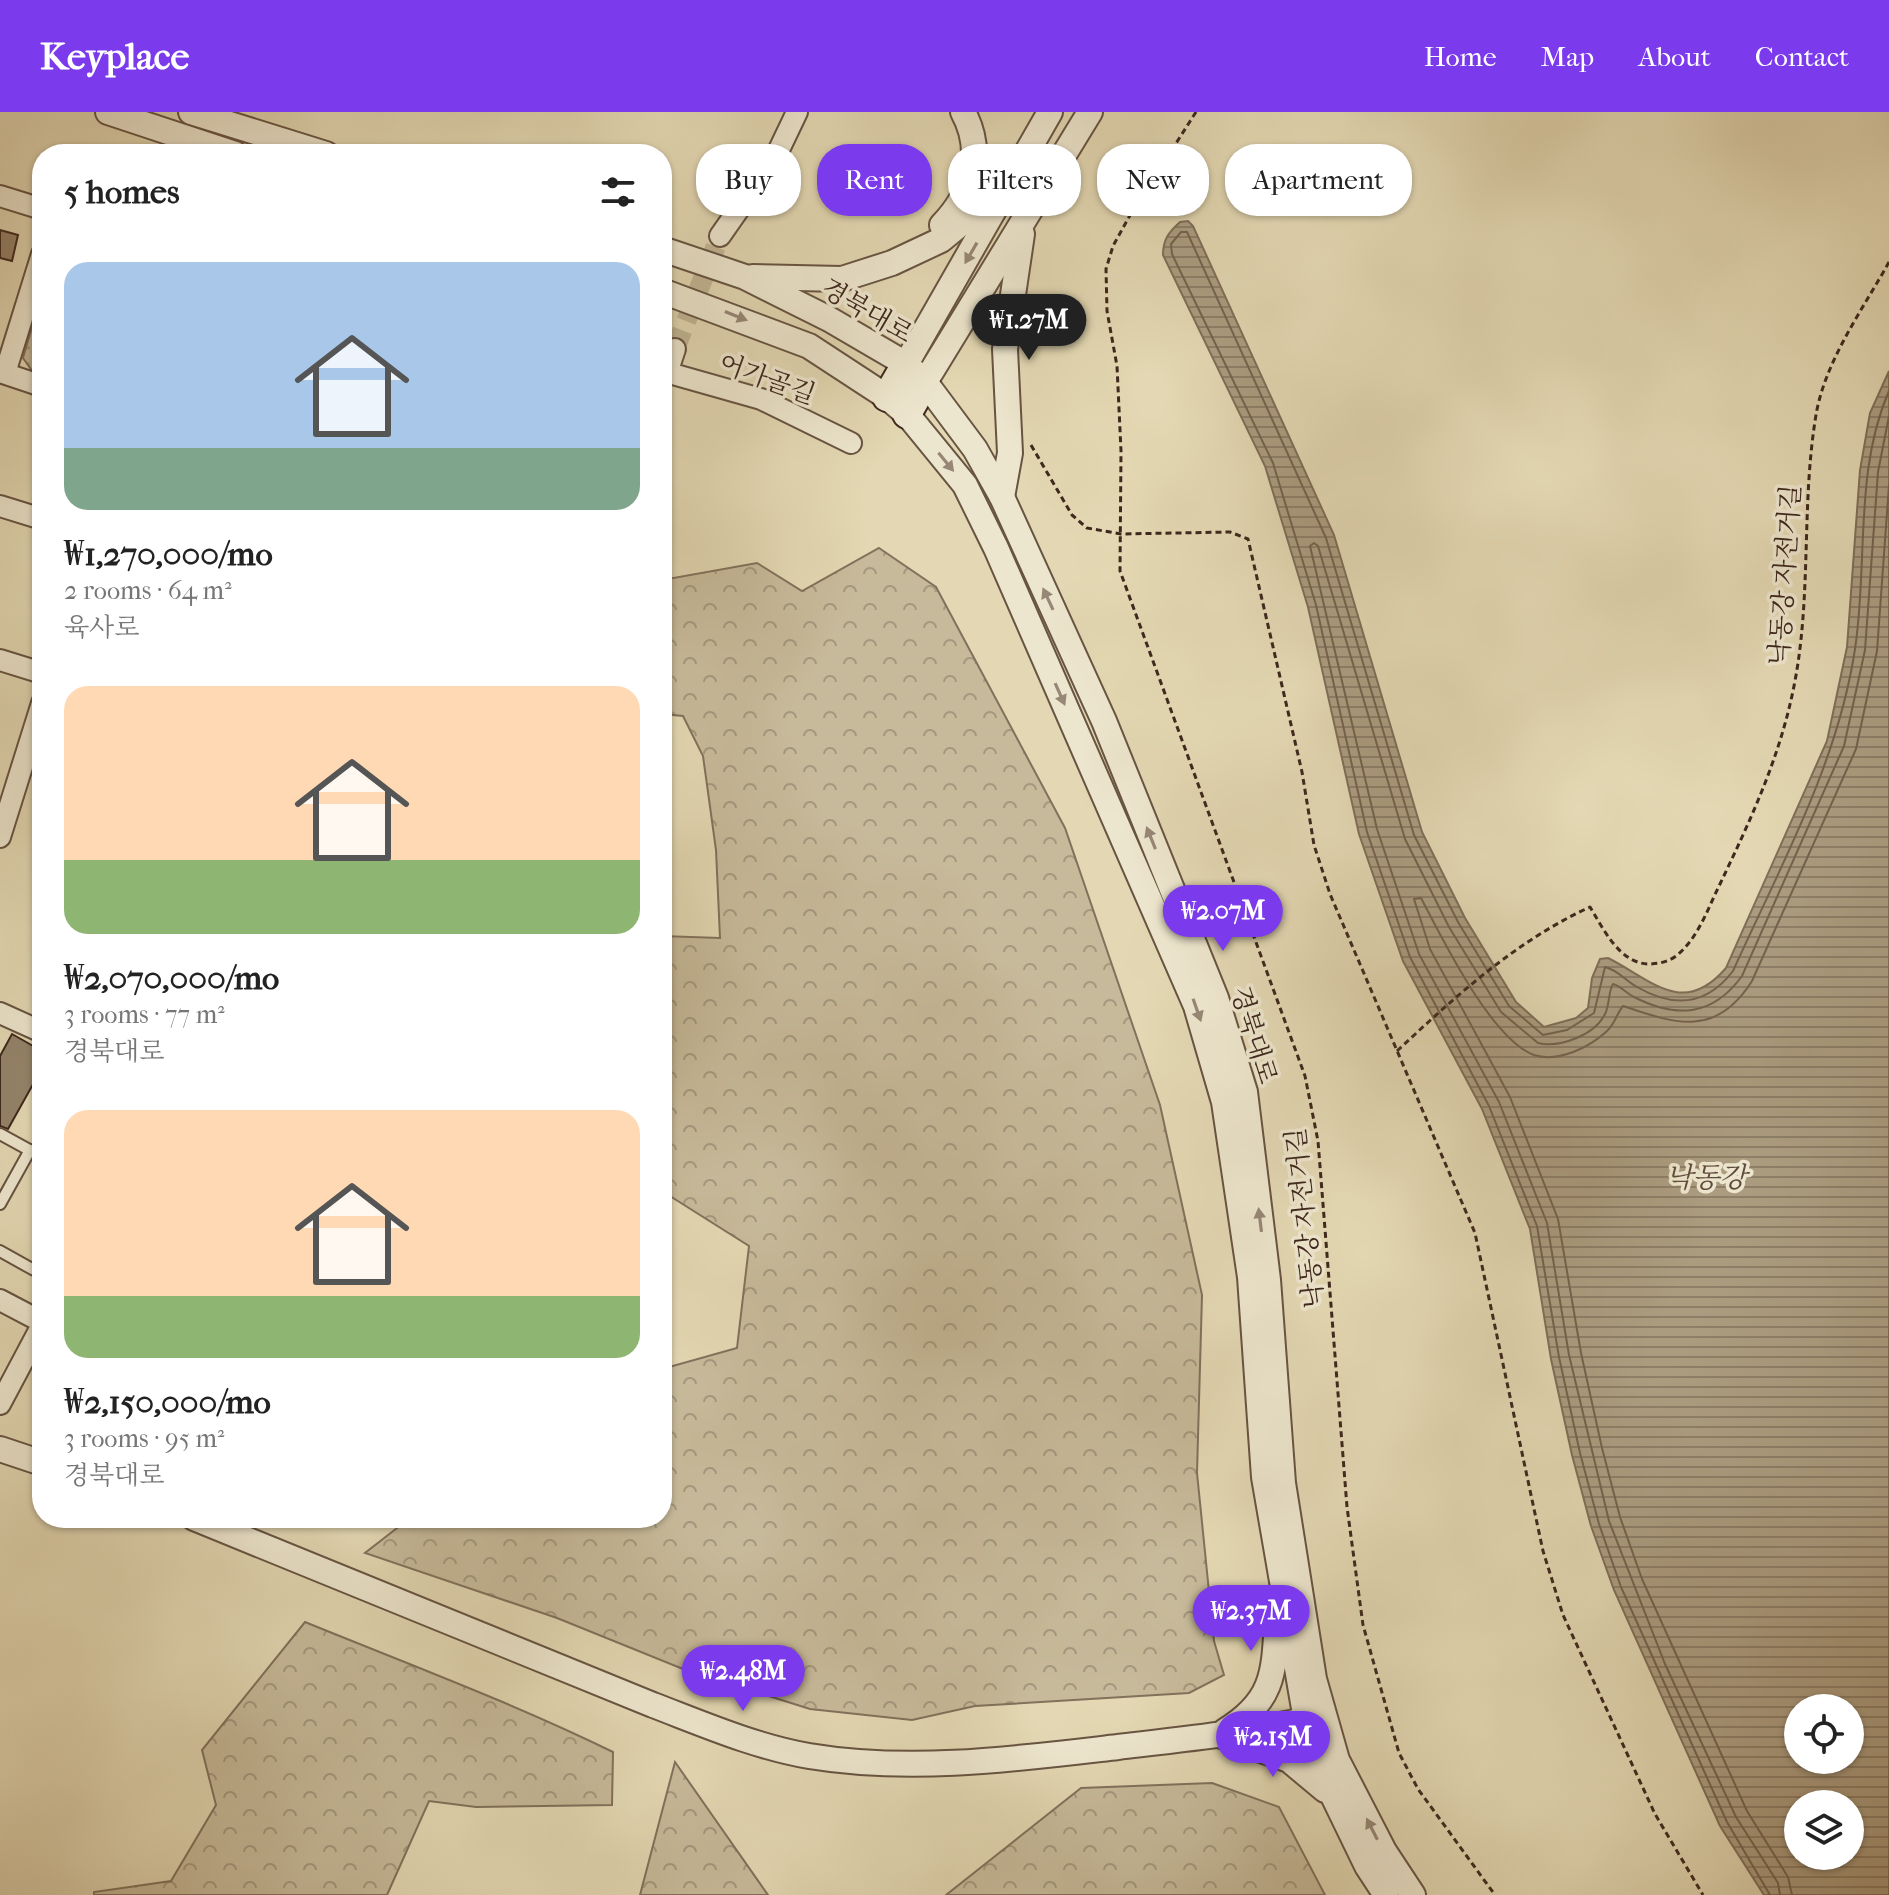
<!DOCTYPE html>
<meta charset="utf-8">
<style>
:root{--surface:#fff;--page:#f6f6f6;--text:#222;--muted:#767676;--accent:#7c3aed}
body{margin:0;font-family:"IM FELL French Canon","Noto Serif KR",serif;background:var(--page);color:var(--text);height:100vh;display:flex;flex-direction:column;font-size:30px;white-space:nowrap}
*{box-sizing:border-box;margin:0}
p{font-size:26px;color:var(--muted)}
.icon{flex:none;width:44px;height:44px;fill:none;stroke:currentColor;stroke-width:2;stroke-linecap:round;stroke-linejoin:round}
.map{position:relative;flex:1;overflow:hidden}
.drawer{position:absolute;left:32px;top:32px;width:640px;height:1384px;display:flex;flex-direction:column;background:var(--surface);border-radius:32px;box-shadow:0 2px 6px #0004}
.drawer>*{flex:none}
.banner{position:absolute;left:696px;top:32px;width:760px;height:72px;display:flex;gap:16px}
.controls{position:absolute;left:1784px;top:1582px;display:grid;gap:16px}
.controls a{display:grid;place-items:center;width:80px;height:80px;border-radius:50%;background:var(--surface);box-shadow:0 2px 6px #0004;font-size:40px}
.price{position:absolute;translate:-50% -68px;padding:0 18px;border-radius:28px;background:var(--accent);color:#fff;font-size:26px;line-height:52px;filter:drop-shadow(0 2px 4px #0008)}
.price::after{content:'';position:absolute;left:50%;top:48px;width:24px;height:18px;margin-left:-12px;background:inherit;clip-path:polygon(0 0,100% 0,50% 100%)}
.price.active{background:#222;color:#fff}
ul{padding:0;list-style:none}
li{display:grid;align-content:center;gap:16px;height:424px;padding:0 32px}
li span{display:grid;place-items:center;height:248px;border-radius:24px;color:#555}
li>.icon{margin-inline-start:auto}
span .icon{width:144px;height:144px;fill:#fffc;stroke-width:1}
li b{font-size:34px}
h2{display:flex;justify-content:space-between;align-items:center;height:96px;padding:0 32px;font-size:34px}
.chip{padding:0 28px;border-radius:32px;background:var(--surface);box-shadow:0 2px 6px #0004;font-size:28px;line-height:72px}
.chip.active{background:var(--accent);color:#fff}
header{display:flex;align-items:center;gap:48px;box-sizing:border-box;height:112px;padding:0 40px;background:var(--accent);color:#fff}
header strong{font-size:38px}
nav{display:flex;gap:44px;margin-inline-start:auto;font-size:28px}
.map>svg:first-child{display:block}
.forest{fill:url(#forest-crowns);stroke:#82715c;stroke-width:2}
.park{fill:url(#park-dots);stroke:#82715c;stroke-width:2}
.water{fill:url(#water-rules);stroke:#7f6e58;stroke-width:2;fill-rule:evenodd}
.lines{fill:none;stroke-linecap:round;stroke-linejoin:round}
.shore{stroke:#74624e;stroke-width:2}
.building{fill:#94846b;stroke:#3e281d;stroke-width:2}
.minor-tunnel{stroke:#c2b595;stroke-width:20;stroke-dasharray:20 10;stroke-linecap:butt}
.service-casing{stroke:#675442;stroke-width:14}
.minor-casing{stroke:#675442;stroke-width:24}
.tertiary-casing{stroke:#675442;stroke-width:28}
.secondary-casing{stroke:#3e281d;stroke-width:32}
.path{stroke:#3e281d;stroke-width:3;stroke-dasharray:6 4;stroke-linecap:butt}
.service{stroke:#ede6ce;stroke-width:10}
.minor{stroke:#ede6ce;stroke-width:20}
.tertiary{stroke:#ede6ce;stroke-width:24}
.secondary{stroke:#ede6ce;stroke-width:28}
.oneway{fill:#968776}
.labels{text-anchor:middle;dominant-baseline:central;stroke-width:7;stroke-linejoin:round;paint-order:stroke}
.street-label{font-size:26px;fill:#3e281d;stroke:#ede6ce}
.water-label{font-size:28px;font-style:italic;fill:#5f4b3b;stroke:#ede6ce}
</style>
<header>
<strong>Keyplace</strong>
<nav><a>Home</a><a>Map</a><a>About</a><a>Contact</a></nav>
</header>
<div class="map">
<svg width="1889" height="1783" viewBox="0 0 1889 1783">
<defs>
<pattern id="forest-crowns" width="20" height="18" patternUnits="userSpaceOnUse" patternTransform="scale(2)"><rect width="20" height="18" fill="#c7ba9a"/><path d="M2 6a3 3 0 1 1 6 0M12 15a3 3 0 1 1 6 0" fill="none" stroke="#a3977d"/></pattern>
<pattern id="park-dots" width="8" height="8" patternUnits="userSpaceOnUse" patternTransform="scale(2)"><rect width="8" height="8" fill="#c7ba9a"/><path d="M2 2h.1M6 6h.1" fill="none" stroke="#a3977d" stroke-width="1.8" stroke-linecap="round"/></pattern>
<pattern id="water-rules" width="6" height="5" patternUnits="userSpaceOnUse" patternTransform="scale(2)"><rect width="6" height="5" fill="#ab9c80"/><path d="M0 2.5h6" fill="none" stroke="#8d7f68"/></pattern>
</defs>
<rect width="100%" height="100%" fill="#e3d8b3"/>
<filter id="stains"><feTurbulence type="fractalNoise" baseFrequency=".0025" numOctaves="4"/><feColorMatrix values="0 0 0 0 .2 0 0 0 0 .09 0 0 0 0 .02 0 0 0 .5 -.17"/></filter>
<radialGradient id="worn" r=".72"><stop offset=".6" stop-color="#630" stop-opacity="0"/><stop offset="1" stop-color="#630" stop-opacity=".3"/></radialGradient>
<g class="forest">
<path d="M879 436 936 475 1065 716 1160 993 1202 1183 1197 1361 1214 1529 1224 1563 1189 1581 975 1594 912 1608 810 1597 683 1557 557 1506 365 1441 410 1406H662V1257L737 1236 749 1134 662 1079V824L720 826 716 738 703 644 683 604 662 602V468L757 451 802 479Z"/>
<path d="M305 1510C408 1552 513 1591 613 1640L612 1693 476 1695 429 1689 387 1783H94V1780L171 1769 216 1693 202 1638Z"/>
<path d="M675 1650 768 1783H640Z"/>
<path d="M1212 1671 1279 1695 1325 1783H946L1081 1676Z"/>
</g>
<path class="park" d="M42 181V263L33 260 23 246Z"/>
<path class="water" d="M1188 109 1193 114 1334 423 1422 720 1465 806 1516 890 1544 915 1576 906 1588 896 1592 866 1600 847 1608 846C1652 868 1683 906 1726 856L1827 629 1847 535 1860 358 1870 301 1889 259V1783H1764L1720 1714 1614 1478 1591 1414 1572 1343 1551 1247 1530 1117 1482 997 1403 849 1359 722 1308 495 1265 354 1163 143C1163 127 1169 120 1180 110ZM1798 1596H1850V1648H1798ZM1798 1692H1850V1744H1798Z"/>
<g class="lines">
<g class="shore">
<path d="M1770 1783 1727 1710 1621 1475 1599 1412 1580 1341 1559 1245 1537 1114 1489 994 1410 845 1367 720 1316 493 1273 351 1172 142 1171 132 1181 120H1187L1326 426 1414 723 1458 810 1509 894 1543 923 1567 918 1594 901 1605 855C1618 858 1626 869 1637 875 1675 897 1707 893 1733 859 1780 755 1838 651 1855 537 1868 452 1854 359 1889 279"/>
<path d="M1780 1783 1778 1771 1736 1705 1665 1552 1609 1409 1569 1243 1547 1111 1499 990 1419 842 1377 717 1310 434 1314 431 1318 434 1405 727 1449 815 1501 900 1538 931C1560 936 1595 923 1605 902 1610 892 1608 880 1613 872 1621 874 1626 881 1634 885 1677 907 1713 904 1742 864L1844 634 1865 538 1878 360 1889 304"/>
<path d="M1792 1783 1788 1765 1747 1699 1642 1467 1620 1405 1602 1336 1581 1241 1558 1107 1510 985 1430 837 1414 787 1421 786C1442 826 1491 927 1534 943 1558 951 1590 935 1607 919 1615 912 1617 901 1623 894 1676 912 1716 926 1752 869L1856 637 1877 539 1889 373"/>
</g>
</g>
<g class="building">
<path d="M0 118 18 123 12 149 0 146Z"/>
<path d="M12 922 42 939V979L32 974 8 1017 0 1014V944Z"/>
</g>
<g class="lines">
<path class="minor-tunnel" d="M675 237 720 124"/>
<defs>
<g id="service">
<path d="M0 1022 42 1045"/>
<path d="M0 1092 30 1038"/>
<path d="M0 1139 34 1158"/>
</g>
<g id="minor">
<path d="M0 84 42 97"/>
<path d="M720 124 776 44 797 0"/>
<path d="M662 259 761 287 851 331"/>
<path d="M0 260 42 274"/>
<path d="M5 261 42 142"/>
<path d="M667 261 675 237"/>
<path d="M0 394 42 407"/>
<path d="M0 548 42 561"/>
<path d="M0 725 42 591"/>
<path d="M0 901 42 920"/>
<path d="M0 1188 42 1210"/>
<path d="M0 1292 42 1213"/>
</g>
<g id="tertiary">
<path d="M108 0 235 42"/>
<path d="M191 0 326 42"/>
<path d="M942 113C972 82 985 40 963 0"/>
<path d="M662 137 745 165 829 207 906 252 925 270 975 337 1002 385 1104 609 1216 886 1245 980 1268 1168 1283 1371 1314 1567 1337 1648 1384 1739 1413 1783"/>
<path d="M753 165 842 167 892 151 941 128 974 101 1031 40"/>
<path d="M662 179 809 234 887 285 907 302 965 373 996 436 1196 894 1224 990 1250 1165 1264 1365 1306 1608 1320 1657 1367 1754 1386 1783"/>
<path d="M906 252 1050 0"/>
<path d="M925 270 1090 0"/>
<path d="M1002 385 1010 341 1005 237 1022 122"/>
<path d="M0 1337 42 1351"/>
<path d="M194 1406 653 1593C703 1612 756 1635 809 1644 911 1661 1015 1647 1118 1635 1186 1627 1255 1620 1322 1604"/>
<path d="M1225 1619C1274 1589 1274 1561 1277 1508"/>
<path d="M1222 1624 1289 1648 1325 1678"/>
</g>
<g id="secondary">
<path d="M887 285 906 252"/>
<path d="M907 302 925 270"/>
</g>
</defs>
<use href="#service" class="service-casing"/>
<use href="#minor" class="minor-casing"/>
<use href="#tertiary" class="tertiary-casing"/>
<use href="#secondary" class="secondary-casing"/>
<g class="path">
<path d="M1196 0 1129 105 1113 134 1106 157 1107 199 1117 254 1121 339 1120 459 1305 964 1318 1029 1347 1395 1363 1513 1399 1641 1418 1677 1495 1783"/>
<path d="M1031 333 1072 403 1087 416 1121 422 1230 420 1248 427 1302 660 1314 733 1330 782 1475 1121 1543 1439 1563 1503 1655 1702 1703 1783"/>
<path d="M1397 939C1457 883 1516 829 1590 795 1603 816 1619 851 1648 852 1658 852 1668 850 1676 844 1698 827 1708 796 1720 772 1751 707 1780 645 1794 574 1812 484 1801 392 1816 303 1825 249 1863 197 1889 150"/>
</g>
<use href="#service" class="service"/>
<use href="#minor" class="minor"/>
<use href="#tertiary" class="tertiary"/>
<use href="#secondary" class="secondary"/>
</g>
<defs><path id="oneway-solid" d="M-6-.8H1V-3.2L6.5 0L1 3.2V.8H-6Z" transform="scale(2)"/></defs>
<g class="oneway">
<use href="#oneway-solid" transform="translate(971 141) rotate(120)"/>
<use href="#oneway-solid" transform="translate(736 204) rotate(22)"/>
<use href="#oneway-solid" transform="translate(946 350) rotate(51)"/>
<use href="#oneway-solid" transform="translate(1048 487) rotate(-115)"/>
<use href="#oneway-solid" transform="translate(1060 582) rotate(66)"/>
<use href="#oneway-solid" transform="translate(1151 726) rotate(-112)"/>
<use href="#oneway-solid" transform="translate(1197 898) rotate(71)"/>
<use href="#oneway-solid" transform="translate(1260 1108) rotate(-97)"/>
<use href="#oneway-solid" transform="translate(1372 1717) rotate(-117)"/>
</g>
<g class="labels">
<g class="street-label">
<text transform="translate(867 199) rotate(30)">경북대로</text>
<text transform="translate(767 267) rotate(20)">어가골길</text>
<text transform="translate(1785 463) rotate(-86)">낙동강 자전거길</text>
<text transform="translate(1254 923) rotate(73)">경북대로</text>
<text transform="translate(1305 1106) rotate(-96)">낙동강 자전거길</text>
</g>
<g class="water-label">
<text x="1706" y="1065">낙동강</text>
</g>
</g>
<rect width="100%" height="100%" filter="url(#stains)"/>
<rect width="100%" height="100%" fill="url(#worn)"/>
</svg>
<div class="controls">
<a><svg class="icon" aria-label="locate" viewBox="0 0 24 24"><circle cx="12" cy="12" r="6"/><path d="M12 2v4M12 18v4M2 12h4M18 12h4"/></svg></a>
<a><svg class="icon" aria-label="layers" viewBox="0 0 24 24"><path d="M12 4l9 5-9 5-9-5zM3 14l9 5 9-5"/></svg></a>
</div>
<b class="price active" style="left:1029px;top:250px">₩1.27M</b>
<b class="price" style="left:1223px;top:841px">₩2.07M</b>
<b class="price" style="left:1251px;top:1541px">₩2.37M</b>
<b class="price" style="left:743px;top:1601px">₩2.48M</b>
<b class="price" style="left:1273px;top:1667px">₩2.15M</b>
<div class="banner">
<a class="chip">Buy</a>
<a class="chip active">Rent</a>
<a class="chip">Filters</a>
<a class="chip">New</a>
<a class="chip">Apartment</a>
</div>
<section class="drawer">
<h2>5 homes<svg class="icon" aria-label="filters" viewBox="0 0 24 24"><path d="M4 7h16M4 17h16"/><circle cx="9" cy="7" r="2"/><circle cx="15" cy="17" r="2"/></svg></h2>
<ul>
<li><span style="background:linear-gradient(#a9c7e8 75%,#7fa58c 0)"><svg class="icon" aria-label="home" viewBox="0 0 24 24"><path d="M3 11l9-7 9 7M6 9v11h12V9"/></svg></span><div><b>₩1,270,000/mo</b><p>2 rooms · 64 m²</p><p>육사로</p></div></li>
<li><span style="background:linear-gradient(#ffd9b3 70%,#8fb573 0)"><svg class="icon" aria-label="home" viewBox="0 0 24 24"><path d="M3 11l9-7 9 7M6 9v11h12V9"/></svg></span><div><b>₩2,070,000/mo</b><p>3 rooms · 77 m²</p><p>경북대로</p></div></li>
<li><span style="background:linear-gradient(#ffd9b3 75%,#8fb573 0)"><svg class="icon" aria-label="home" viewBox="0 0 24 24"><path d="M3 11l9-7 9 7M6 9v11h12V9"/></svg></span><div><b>₩2,150,000/mo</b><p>3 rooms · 95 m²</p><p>경북대로</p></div></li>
</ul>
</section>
</div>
